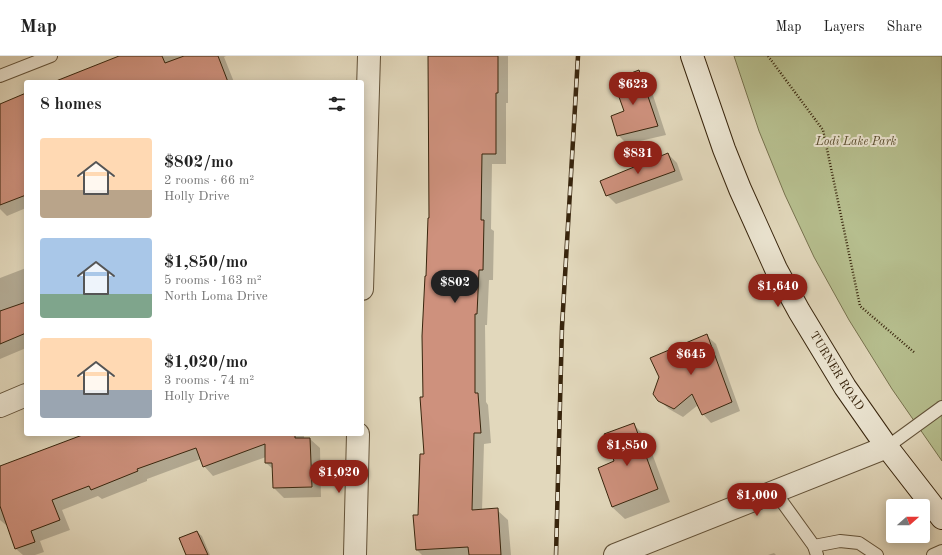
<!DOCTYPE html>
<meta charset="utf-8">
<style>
:root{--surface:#fff;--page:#f2f2f2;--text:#222;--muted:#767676;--line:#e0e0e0;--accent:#8f2418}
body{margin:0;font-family:"Old Standard TT",serif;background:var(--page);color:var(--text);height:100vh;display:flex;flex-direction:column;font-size:15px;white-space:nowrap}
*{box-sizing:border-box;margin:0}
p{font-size:13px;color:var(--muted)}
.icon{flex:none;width:22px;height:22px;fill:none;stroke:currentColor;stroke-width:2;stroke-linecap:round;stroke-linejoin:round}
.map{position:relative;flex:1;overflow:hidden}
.side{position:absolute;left:24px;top:24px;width:340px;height:356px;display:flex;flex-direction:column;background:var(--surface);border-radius:4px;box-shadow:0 2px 10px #0003}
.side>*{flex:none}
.needle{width:26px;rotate:69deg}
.tools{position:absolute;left:886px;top:443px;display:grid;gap:8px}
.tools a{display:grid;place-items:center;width:44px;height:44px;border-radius:4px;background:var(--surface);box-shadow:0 2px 10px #0003;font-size:20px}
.price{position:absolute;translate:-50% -34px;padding:0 9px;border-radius:14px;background:var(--accent);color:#fff;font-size:13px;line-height:26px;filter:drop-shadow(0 1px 2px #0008)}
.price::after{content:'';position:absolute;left:50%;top:24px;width:12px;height:9px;margin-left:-6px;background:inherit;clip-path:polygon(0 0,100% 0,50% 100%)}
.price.current{background:#222;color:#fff}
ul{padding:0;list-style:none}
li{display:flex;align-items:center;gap:12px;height:100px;padding:0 16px}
li span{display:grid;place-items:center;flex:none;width:112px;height:80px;border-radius:4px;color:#555}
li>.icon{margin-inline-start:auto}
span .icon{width:48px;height:48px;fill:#fffc;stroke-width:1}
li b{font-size:17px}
h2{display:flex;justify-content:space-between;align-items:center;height:48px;padding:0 16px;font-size:17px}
header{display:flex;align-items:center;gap:24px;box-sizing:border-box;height:56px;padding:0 20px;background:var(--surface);border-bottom:1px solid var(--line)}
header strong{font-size:19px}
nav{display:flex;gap:22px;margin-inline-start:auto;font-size:14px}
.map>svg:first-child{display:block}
.green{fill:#b6be8e;stroke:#77724e}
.shadow{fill:#0003}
.building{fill:#ce917d;stroke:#38250d}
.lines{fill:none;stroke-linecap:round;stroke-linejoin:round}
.service-casing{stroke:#625239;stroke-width:14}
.minor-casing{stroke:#625239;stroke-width:24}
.tertiary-casing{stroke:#625239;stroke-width:24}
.secondary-casing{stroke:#38250d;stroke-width:24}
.path{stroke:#38250d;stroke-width:2.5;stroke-dasharray:1 2;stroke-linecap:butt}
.service{stroke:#ece6d3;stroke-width:12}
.minor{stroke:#ece6d3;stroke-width:22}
.tertiary{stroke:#ece6d3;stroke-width:22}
.secondary{stroke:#ece6d3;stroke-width:22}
.rail-casing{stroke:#38250d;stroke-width:4.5}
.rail{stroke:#ece6d3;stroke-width:3;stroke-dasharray:9;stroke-linecap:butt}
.labels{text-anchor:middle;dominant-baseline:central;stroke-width:4;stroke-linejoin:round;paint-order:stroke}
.park-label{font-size:12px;font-style:italic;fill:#584b2d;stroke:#ece6d3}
.street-label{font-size:12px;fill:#38250d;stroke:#ece6d3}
</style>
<header>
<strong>Map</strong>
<nav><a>Map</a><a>Layers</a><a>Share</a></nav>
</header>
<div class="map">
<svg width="942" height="499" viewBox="0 0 942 499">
<rect width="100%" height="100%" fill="#e2d8bc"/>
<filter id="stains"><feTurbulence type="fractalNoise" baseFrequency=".005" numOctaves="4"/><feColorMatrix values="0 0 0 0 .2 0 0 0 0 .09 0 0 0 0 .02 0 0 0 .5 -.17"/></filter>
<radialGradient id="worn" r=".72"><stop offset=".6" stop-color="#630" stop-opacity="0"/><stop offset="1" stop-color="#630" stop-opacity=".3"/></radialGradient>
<path class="green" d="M734 0H942V405L892 333 849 264 814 201 785 139 759 75Z"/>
<g class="shadow">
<path d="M120 0H226L224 1 234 26H56Z"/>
<path d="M429 0H508V47H506V108H492L491 173 494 175 493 224H489L487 269H485L486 346 488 349 491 387 484 388 482 455 497 454 508 464 511 499H422L417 494 414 460H419L425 399 424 342 430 163Z"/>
<path d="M639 16 648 24 666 79 627 88 618 79Z"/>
<path d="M26 38V152L7 160 0 153V49Z"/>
<path d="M668 98 677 107 683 124 616 148 607 139Z"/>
<path d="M26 212V292L0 303V222Z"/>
<path d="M707 280 716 288 740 355 711 367 703 358 698 349 683 361 669 353 659 344Z"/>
<path d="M633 368 646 381 670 446 625 463 612 451 615 406Z"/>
<path d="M87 378H304V383H310L320 392 321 441 284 442 274 432V414L266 407V401L213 420 204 410 201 403 147 423V425L102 443 98 440 62 454 70 474 40 485 44 496 35 499H23L16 493 7 468 6 469 0 464V422Z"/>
<path d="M197 476 202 480 210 499H187Z"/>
<path d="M774 497 776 499H768Z"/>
</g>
<g class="building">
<path d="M119 0H162L165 7 184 0H218L228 26H56V25Z"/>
<path d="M428 0H498V37H496V98H482L481 164H484L483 214H479L477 258H475V337H478L481 377H474L472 454 498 452 501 499H469L468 491 416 494 413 459H418L420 398H424L420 341H423L422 280 425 220H426L428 162H429Z"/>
<path d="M639 14 658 70 617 80 611 60 624 55 613 24Z"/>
<path d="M26 37V139L0 149V48Z"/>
<path d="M668 97 675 115 606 140 600 125Z"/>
<path d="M26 246V277L0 288V255Z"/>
<path d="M707 278 732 346 702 359 692 338 674 353 658 345 653 338 659 321 650 302Z"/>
<path d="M634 367 658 433 612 451 598 412 614 405 604 378Z"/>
<path d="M85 378H295V382H310L312 431 273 432 272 407H265V388L203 411 196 392 137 413 138 415 91 434 89 430 52 444 60 464 31 475 35 486 15 493 0 450V410Z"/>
<path d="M197 475 208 499H186L179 482Z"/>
</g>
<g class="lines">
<defs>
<g id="service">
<path d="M0 20 51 0"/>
<path d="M887 391 942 351"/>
<path d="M775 436 814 490 817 499"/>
<path d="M814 490 840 485 859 487 877 499"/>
<path d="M933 499 942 495"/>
</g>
<g id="minor">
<path d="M0 350 26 339"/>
<path d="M615 499 887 391"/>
</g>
<g id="tertiary">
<path d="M362 233 369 0"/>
<path d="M355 499 358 378"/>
</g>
<g id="secondary">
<path id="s1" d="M692 0 724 93 740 133 776 213 799 255 845 331 887 391 942 462"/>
</g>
</defs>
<use href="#service" class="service-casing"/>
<use href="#minor" class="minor-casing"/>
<use href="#tertiary" class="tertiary-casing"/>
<use href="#secondary" class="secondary-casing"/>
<path class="path" d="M768 0 823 74 860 250 915 297"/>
<use href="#service" class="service"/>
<use href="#minor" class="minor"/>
<use href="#tertiary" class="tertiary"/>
<use href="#secondary" class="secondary"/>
<defs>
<path id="rail" d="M556 499 562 271 578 0"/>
</defs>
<use href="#rail" class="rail-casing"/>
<use href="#rail" class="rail"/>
</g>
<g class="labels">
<g class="park-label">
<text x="856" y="86">Lodi Lake Park</text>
</g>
<g class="street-label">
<text stroke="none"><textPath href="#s1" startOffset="348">TURNER ROAD</textPath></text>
</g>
</g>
<rect width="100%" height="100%" filter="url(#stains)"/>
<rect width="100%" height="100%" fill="url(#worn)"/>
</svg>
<div class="tools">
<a><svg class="needle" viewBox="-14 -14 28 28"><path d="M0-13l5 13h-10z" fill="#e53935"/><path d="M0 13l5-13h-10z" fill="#767676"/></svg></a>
</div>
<b class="price" style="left:633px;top:50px">$623</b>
<b class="price" style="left:638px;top:119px">$831</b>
<b class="price current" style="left:455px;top:248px">$802</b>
<b class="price" style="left:778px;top:252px">$1,640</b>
<b class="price" style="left:691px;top:320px">$645</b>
<b class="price" style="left:627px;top:411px">$1,850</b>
<b class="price" style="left:339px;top:438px">$1,020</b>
<b class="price" style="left:757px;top:461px">$1,000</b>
<section class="side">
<h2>8 homes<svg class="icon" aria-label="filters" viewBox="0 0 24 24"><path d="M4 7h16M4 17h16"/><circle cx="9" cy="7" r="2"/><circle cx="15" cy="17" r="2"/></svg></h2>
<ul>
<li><span style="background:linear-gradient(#ffd9b3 65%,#b9a48a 0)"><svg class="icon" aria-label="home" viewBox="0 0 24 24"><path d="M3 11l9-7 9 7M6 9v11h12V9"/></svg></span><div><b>$802/mo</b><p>2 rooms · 66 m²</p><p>Holly Drive</p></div></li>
<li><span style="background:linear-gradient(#a9c7e8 70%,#7fa58c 0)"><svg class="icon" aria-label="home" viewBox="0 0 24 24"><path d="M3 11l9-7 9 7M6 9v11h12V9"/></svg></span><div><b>$1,850/mo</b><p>5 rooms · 163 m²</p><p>North Loma Drive</p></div></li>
<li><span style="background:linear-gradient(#ffd9b3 65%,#9aa5b1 0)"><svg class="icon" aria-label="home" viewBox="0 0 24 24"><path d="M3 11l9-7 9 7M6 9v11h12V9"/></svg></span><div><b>$1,020/mo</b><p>3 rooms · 74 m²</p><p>Holly Drive</p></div></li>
</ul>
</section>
</div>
